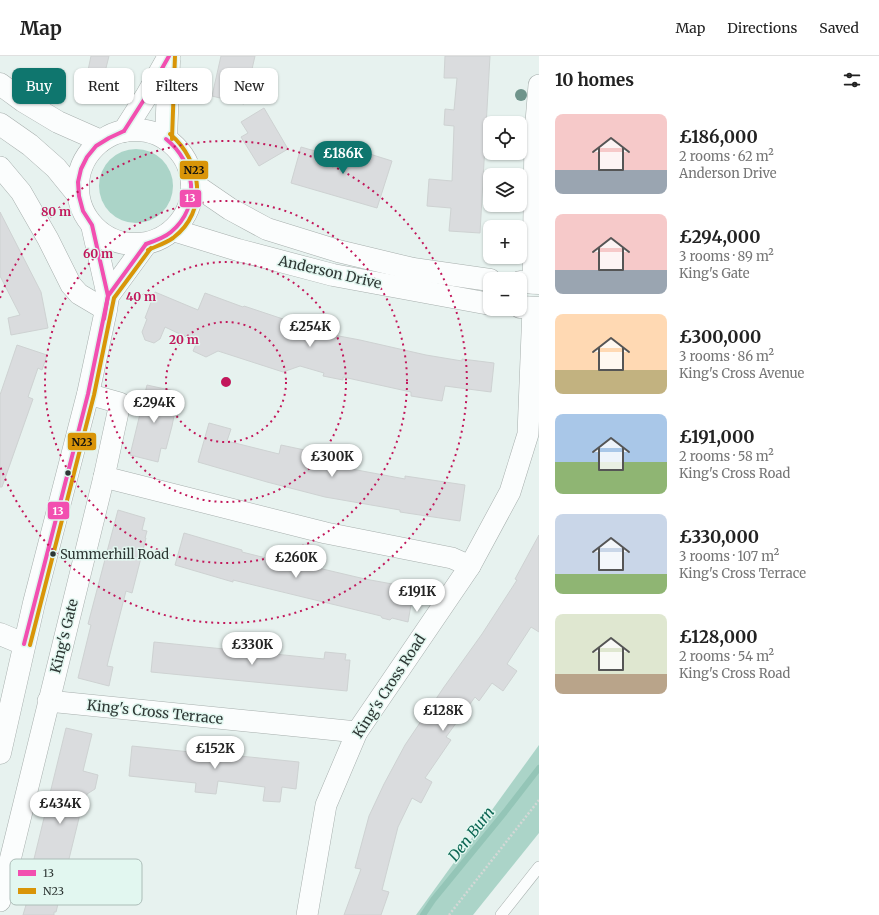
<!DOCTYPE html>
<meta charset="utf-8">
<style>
:root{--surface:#fff;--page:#f6f6f6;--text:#222;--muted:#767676;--line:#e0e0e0;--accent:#0f766e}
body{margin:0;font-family:Merriweather,serif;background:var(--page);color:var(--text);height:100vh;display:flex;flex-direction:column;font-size:15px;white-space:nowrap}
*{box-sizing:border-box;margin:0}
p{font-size:13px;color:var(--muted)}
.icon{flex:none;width:22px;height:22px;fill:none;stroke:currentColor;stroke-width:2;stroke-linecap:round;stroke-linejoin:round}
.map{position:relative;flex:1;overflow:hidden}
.details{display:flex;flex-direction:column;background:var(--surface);width:340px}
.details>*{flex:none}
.banner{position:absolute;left:12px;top:12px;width:380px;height:36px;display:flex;gap:8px}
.controls{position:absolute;left:483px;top:60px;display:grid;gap:8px}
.controls a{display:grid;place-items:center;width:44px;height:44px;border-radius:8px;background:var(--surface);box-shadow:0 1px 3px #0004;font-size:20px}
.price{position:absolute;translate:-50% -34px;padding:0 9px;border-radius:14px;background:#fff;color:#222;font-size:13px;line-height:26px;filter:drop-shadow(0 1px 2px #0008)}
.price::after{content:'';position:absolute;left:50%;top:24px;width:12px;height:9px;margin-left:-6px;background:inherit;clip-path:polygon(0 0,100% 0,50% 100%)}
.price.active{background:var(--accent);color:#fff}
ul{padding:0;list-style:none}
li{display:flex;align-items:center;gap:12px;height:100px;padding:0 16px}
li span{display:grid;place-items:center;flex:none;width:112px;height:80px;border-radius:8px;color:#555}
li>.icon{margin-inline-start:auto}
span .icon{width:48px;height:48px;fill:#fffc;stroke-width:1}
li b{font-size:17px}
h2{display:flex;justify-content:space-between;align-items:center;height:48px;padding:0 16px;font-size:17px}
.tag{padding:0 14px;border-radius:8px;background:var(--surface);box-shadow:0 1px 3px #0004;font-size:14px;line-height:36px}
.tag.active{background:var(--accent);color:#fff}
header{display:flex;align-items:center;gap:24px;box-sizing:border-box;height:56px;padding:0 20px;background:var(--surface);border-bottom:1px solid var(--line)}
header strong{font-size:19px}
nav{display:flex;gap:22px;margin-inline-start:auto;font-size:14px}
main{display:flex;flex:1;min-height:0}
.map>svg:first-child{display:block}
.forest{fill:#abd4c8}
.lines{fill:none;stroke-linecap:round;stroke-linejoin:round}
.stream{stroke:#94c5b7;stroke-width:6}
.building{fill:#dadcde;stroke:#ced2d2}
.service-casing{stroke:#a7afad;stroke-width:12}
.minor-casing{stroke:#a7afad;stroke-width:22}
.tertiary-casing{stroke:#a7afad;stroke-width:23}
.primary-casing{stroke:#a7afad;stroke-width:23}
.path{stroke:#d4d8d6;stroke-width:2.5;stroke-dasharray:2 2;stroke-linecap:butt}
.service{stroke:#fbfdfd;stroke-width:11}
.minor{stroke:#fbfdfd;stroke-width:21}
.tertiary{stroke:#fbfdfd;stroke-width:22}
.primary{stroke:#fbfdfd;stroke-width:22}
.bus-1-casing{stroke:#e2f7f0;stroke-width:7}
.bus-2-casing{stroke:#e2f7f0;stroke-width:7}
.bus-1{stroke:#f24fb0;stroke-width:4}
.bus-2{stroke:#d99508;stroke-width:4}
.tree{fill:#6f948b}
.ring{fill:none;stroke:#c2185b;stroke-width:2;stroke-dasharray:2 4}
.bus-dot{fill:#2e3734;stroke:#e2f7f0;stroke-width:1.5}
.labels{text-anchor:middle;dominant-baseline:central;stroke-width:3;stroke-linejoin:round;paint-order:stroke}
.bus-label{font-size:13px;fill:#2e3734;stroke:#e2f7f0;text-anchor:start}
.street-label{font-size:14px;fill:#2e3734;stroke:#e2f7f0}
.water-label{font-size:15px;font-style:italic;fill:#0d6653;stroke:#e2f7f0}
.key{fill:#e2f7f0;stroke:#acbdb8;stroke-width:1}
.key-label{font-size:11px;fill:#2e3734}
.centre{fill:#c2185b;stroke:#e2f7f0;stroke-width:2}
.ring-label{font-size:12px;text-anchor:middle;font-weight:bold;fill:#c2185b;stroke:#e2f7f0;stroke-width:3;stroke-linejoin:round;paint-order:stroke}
.line-badge{stroke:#e2f7f0;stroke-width:1.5}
.badge-label{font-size:11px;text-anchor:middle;font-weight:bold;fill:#fff}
.pale-badge-label{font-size:11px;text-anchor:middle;font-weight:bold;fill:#111}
</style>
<header>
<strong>Map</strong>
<nav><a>Map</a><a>Directions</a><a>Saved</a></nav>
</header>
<main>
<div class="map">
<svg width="539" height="859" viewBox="0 0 539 859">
<rect width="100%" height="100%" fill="#e7f2ef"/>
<g class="forest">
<circle cx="136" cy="130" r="37"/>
<path d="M539 689V777L473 859H416Z"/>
</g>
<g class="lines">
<path class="stream" d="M423 859 433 844 505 756 539 712"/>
</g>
<g class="building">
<path d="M91 0H109L102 28 86 24Z"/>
<path d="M221 0H255L244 48 212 40Z"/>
<path d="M445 0H490L480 177 449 175 451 152 427 150 429 123 452 125 454 70 444 69 445 53 454 54 457 22H444Z"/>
<path d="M264 52 288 93 259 110 241 81 248 77 241 66Z"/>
<path d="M301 91 322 97 324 91 355 100 357 94 392 105 377 152 291 127Z"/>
<path d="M0 156 41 236 48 272 11 279 8 262 20 259 0 220Z"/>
<path d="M155 236 198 254 205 237 243 251 244 250 286 264 323 277 360 284 426 299 462 305V303L494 307 491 336 445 330 442 345 411 340V336L343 321V324L323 320 324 317 300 310 283 316 218 295 206 301 193 295 197 286 165 271 160 283 154 287 145 284 142 276 147 263 145 262Z"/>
<path d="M17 289 47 299 42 314 38 312 28 341 33 343 2 431H0V339Z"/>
<path d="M147 329 174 335 171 349 176 350 172 370 166 393 161 392 158 406 130 399Z"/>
<path d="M209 367 231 373 227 385 279 398 281 389 333 400 330 409 405 423V420L465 429 460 465 400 456V454L325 441 267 426 198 406Z"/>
<path d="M118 454 145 462 142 474 147 475 145 482H146L132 537 126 535 113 586 107 610 113 611 109 630 78 622 91 569 88 568Z"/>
<path d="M184 477 242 494V496L314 514V511L365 523 414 532 408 566 392 562 390 564 382 562 381 560 233 524V526L175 509Z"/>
<path d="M539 479V576L531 571 507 608 517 615 503 635 492 627 479 645 475 641 446 681 451 684 425 722 432 726 421 747 412 742 398 771 382 834 389 836 381 859H344L361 813 355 812 369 760 384 728 405 689 444 631 482 578 517 524 515 523Z"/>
<path d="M154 586 324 603 325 596 346 598 345 604H350L347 635 151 616Z"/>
<path d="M66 672 92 678 83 715 98 719 95 733 87 738 82 758H80L56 856H54V859H23L26 849 23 848Z"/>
<path d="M132 690 200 697V696L299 706 296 733 282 731 280 746 263 745 265 731 218 725 216 738 195 736 196 727 129 720Z"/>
</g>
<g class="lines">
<defs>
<path id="service" d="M501 859 539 811"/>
<g id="minor">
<path d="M0 111 21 136 48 183 71 229 79 238 106 254"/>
<path d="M533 227 535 78 539 29"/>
<path d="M104 421 326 477 452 502 470 510"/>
<path d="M48 645 357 676"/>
<path d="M0 845 104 421 120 347 88 338"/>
<path d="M307 859 326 749 357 676 470 510 510 436 528 378 533 252"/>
</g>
<g id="tertiary">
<path d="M124 75 147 39 169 0"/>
<path d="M166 83 169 5"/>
<path d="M108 240 146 188"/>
<path d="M0 578 24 588"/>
<path d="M0 697 34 547 88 338 106 254 108 240 92 169"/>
</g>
<g id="primary">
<path d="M0 28 23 45 58 66 101 85"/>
<path d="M0 68 30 89 56 112 78 139"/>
<circle cx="135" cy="131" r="57"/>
<path d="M192 127 230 153 267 173 338 195 413 213 490 224"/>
<path d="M173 174 238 194 333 219 490 248"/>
<path d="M520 226 539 227"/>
<path d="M520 251 539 252"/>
</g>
</defs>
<use href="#service" class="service-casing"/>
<use href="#minor" class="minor-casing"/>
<use href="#tertiary" class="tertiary-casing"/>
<use href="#primary" class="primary-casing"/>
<path class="path" d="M449 859 539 744"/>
<use href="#service" class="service"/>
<use href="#minor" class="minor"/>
<use href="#tertiary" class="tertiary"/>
<use href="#primary" class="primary"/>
<defs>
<g id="bus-1">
<path d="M124 75 147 39 169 0"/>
<path d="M146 188C155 185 164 182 171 176 202 150 195 106 166 83"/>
<path d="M104 263 108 240 146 188"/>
<path d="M24 588 88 338 108 240 92 169 83 155 79 140 78 126 81 113 87 101 96 90 109 82 124 75"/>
</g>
<g id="bus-2">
<path d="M172 83 175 0"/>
<path d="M148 194C157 190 166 187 173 182 209 155 202 105 170 78"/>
<path d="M30 589 94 339 114 242 151 192"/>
</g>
</defs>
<use href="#bus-1" class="bus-1-casing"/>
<use href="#bus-2" class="bus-2-casing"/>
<use href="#bus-1" class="bus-1"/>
<use href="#bus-2" class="bus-2"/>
</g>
<circle class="tree" cx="521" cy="39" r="6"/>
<g class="ring">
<circle cx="226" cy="326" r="60"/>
<circle cx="226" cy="326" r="120"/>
<circle cx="226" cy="326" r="181"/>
<path d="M0 242A241 241 0 1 1 0 410"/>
</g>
<g class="bus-dot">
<circle cx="68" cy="417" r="3.5"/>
<circle cx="53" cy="498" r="3.5"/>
</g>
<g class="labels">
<g class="bus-label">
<text x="60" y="498">Summerhill Road</text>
</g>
<g class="street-label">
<text transform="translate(330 216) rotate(13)">Anderson Drive</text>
<text transform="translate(64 580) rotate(-76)">King's Gate</text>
<text transform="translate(389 630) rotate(-57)">King's Cross Road</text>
<text transform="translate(155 656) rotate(6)">King's Cross Terrace</text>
</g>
<g class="water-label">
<text transform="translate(471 778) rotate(-52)">Den Burn</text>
</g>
</g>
<rect x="10" y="803" width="132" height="46" rx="6" class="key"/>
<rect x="18" y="814" width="18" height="6" fill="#f24fb0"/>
<rect x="18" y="832" width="18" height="6" fill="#d99508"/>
<g class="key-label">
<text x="43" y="821">13</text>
<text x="43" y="839">N23</text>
</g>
<circle cx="226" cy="326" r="6" class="centre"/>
<g class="ring-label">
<text x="56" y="160">80 m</text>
<text x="98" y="202">60 m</text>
<text x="141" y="245">40 m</text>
<text x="184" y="288">20 m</text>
</g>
<g class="line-badge">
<rect x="179" y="104" width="30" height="20" rx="4" fill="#d99508"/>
<rect x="179" y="133" width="23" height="19" rx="4" fill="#f24fb0"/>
<rect x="67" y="376" width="30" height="19" rx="4" fill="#d99508"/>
<rect x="47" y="445" width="23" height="19" rx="4" fill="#f24fb0"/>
</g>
<g class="badge-label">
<text x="190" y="146">13</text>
<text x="58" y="459">13</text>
</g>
<g class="pale-badge-label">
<text x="194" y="118">N23</text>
<text x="82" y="390">N23</text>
</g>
</svg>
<div class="controls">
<a><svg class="icon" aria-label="locate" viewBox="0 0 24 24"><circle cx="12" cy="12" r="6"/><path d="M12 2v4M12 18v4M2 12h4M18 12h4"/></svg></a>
<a><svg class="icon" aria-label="layers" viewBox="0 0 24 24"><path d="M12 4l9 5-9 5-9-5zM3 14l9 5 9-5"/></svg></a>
<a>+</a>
<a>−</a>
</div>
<b class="price active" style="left:343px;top:119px">£186K</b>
<b class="price" style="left:310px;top:292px">£254K</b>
<b class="price" style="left:154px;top:368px">£294K</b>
<b class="price" style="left:332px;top:422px">£300K</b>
<b class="price" style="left:296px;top:523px">£260K</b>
<b class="price" style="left:417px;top:557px">£191K</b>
<b class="price" style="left:252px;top:610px">£330K</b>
<b class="price" style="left:443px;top:676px">£128K</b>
<b class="price" style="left:215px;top:714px">£152K</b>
<b class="price" style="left:60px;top:769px">£434K</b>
<div class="banner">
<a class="tag active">Buy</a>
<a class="tag">Rent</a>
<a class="tag">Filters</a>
<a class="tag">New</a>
</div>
</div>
<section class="details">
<h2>10 homes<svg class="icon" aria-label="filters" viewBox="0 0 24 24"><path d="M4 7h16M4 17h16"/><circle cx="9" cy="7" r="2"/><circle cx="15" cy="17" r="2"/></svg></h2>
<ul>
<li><span style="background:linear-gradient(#f6c9c9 70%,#9aa5b1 0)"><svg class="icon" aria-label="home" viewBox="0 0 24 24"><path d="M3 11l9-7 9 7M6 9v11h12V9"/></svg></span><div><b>£186,000</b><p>2 rooms · 62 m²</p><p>Anderson Drive</p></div></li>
<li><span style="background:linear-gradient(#f6c9c9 70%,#9aa5b1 0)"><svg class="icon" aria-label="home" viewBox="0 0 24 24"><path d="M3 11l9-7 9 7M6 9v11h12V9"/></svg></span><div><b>£294,000</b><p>3 rooms · 89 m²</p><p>King's Gate</p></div></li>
<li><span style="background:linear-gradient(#ffd9b3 70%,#c2b280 0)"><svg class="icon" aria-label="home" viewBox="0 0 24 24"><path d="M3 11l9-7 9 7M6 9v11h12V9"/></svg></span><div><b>£300,000</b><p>3 rooms · 86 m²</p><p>King's Cross Avenue</p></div></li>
<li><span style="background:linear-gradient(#a9c7e8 60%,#8fb573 0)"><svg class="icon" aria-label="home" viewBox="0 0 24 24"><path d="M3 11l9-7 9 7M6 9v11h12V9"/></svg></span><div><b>£191,000</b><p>2 rooms · 58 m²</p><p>King's Cross Road</p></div></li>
<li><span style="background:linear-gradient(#c9d6e8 75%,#8fb573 0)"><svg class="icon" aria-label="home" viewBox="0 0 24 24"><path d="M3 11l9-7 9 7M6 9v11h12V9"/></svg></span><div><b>£330,000</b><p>3 rooms · 107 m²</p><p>King's Cross Terrace</p></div></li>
<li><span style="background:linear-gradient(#dfe7d0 75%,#b9a48a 0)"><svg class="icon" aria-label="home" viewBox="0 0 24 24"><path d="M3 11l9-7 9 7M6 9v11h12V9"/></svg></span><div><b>£128,000</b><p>2 rooms · 54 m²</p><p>King's Cross Road</p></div></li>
</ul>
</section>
</main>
